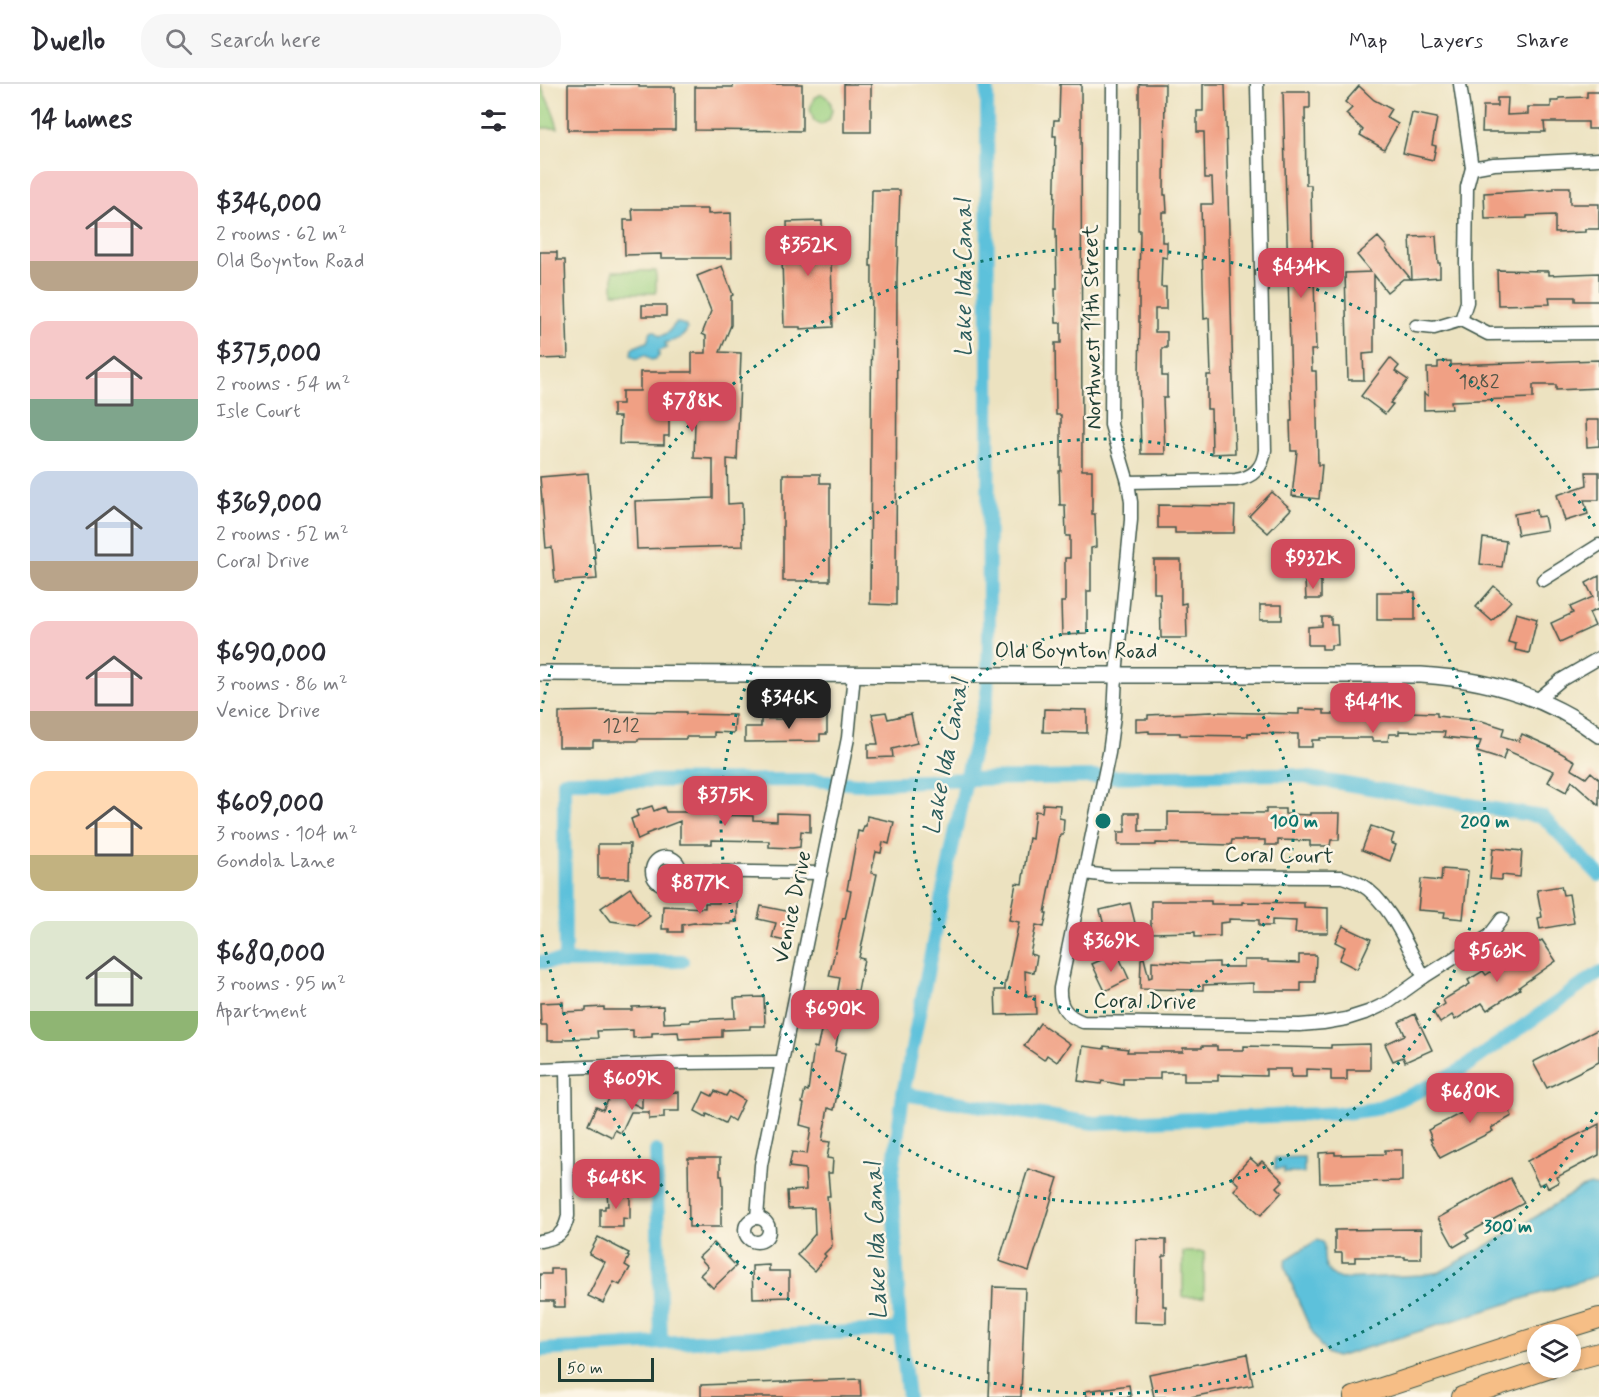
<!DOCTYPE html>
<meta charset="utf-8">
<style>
:root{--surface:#fff;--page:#f7f7f7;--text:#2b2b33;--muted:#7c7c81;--line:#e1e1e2;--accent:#d1495b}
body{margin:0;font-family:Mynerve,sans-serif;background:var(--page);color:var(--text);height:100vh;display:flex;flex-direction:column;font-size:22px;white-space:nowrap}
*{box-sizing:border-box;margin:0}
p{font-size:20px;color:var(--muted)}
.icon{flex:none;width:33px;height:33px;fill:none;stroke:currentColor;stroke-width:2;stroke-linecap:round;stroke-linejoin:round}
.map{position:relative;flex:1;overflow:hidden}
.details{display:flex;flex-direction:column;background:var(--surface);width:540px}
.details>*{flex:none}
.buttons{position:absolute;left:987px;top:1240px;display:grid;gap:12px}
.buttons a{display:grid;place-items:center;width:54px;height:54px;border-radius:50%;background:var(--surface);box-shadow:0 3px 9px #0003;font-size:30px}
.scale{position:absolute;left:18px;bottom:15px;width:96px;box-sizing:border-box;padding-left:6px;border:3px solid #1f3d34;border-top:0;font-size:16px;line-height:21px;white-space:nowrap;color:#1f3d34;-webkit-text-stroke:4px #fcf5e5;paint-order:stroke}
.price{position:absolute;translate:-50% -51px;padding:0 14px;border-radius:12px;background:var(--accent);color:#fff;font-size:20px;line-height:39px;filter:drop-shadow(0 2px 3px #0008)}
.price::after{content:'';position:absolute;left:50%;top:36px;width:18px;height:14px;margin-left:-9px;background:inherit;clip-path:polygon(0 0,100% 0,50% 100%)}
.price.current{background:#222;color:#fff}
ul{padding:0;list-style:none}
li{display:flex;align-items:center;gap:18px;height:150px;padding:0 30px}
li span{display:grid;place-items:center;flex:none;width:168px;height:120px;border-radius:18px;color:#555}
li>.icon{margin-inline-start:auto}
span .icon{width:72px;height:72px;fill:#fffc;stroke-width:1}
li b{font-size:26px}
h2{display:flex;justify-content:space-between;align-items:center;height:72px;padding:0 30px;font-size:26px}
header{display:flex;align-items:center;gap:36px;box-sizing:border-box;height:84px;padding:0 30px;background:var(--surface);border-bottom:2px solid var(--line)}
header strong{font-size:28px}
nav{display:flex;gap:33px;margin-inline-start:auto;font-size:21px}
.search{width:420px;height:54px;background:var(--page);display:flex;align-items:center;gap:15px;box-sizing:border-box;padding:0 21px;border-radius:24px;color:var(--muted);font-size:22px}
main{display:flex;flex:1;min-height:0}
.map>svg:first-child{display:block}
.green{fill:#9ed283;stroke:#5e885c;stroke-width:1.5}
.water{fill:#5dc1db;stroke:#3e7f88;stroke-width:1.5}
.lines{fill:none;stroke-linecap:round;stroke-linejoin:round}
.canal{stroke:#5dc1db;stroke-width:14}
.building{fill:#f0a084}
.minor-casing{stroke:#3e5649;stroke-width:15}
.tertiary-casing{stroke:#3e5649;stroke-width:18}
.primary-casing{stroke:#3e5649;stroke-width:22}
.minor{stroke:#fff;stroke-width:12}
.tertiary{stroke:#fff;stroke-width:15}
.primary{stroke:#f6be86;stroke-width:20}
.ring{fill:none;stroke:#0f766e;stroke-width:3;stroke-dasharray:3 6}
.labels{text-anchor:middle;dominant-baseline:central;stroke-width:5;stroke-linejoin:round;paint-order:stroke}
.number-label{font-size:20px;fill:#535648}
.street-label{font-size:22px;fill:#1f3d34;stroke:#fcf5e5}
.water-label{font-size:24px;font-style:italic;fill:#2e5e5e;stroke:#fcf5e5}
.centre{fill:#0f766e;stroke:#fcf5e5;stroke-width:3}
.ring-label{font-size:18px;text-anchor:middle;font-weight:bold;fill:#0f766e;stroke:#fcf5e5;stroke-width:5;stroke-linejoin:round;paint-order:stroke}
</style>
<header>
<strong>Dwello</strong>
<div class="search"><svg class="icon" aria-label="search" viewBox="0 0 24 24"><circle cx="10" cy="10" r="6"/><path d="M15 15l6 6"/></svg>Search here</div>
<nav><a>Map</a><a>Layers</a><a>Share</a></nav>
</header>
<main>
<section class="details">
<h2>14 homes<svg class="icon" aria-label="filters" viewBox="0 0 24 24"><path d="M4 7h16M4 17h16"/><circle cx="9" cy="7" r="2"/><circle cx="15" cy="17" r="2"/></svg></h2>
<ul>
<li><span style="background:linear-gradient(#f6c9c9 75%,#b9a48a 0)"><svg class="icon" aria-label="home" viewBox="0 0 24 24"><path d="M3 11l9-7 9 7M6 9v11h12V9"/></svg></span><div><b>$346,000</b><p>2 rooms · 62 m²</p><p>Old Boynton Road</p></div></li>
<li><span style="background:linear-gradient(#f6c9c9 65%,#7fa58c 0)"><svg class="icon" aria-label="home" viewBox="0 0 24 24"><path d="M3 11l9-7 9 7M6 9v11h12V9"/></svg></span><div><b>$375,000</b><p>2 rooms · 54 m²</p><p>Isle Court</p></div></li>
<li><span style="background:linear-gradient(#c9d6e8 75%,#b9a48a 0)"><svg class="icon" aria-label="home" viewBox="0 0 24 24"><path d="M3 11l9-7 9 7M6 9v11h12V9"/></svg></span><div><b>$369,000</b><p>2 rooms · 52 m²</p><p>Coral Drive</p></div></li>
<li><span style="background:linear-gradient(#f6c9c9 75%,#b9a48a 0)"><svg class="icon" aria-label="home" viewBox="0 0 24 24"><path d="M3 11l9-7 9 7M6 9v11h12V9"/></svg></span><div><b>$690,000</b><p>3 rooms · 86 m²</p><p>Venice Drive</p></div></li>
<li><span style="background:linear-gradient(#ffd9b3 70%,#c2b280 0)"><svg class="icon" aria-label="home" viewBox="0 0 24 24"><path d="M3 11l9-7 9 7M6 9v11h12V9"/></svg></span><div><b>$609,000</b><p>3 rooms · 104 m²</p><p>Gondola Lane</p></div></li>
<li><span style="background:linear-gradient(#dfe7d0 75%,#8fb573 0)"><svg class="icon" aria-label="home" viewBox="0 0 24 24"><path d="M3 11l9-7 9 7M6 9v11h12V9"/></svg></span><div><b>$680,000</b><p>3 rooms · 95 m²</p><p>Apartment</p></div></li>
</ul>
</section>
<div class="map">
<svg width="1059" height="1313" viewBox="0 0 1059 1313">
<rect width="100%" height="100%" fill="#fcf5e5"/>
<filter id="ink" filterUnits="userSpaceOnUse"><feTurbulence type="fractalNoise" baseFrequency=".0167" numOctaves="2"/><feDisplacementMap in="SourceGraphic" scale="12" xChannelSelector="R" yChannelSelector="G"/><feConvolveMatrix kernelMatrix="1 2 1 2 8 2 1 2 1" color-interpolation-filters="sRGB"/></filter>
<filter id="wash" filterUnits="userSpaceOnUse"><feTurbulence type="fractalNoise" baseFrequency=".008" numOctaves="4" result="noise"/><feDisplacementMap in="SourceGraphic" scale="24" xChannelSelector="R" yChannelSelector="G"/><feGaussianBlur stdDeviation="1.35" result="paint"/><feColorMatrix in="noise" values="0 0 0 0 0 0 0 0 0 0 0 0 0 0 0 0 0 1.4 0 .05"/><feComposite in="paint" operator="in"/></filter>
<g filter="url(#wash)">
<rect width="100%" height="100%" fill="#ece2c0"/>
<g class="green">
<path d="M0 0 13 28 18 44H0Z"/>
<path d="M282 10 290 16 292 26 289 36 281 41 274 37 270 25 274 14Z"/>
<rect x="73" y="187" width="43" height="22"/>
<rect x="643" y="1168" width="21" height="45"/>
</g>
<g class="water">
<path d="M136 239H139L145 241 147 245C144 255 134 256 125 259L127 264 119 267V272L116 275 111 276 105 271C99 274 97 277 91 271L92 264 107 258 111 247H115L120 252C129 250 130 245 136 239Z"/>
<path d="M764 1073V1089H744V1085H735V1074Z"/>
<path d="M1050 1101 1059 1103V1191L797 1273C794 1272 791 1272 788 1270 772 1258 754 1205 746 1185L745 1180 747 1175 777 1156 783 1158C785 1164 783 1167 784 1173 784 1184 791 1192 801 1195L882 1191 900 1188 975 1146 1039 1105Z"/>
</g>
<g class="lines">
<g class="canal">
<path d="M0 878 142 877"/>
<path d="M25 878 24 697 274 696 317 700 426 695 746 690 1003 733 1059 791"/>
<path d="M363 1010 554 1039 804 1029 834 1025 875 1009 919 987 1059 889"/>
<path d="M116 1067 121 1259"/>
<path d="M0 1266 360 1245"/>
<path d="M368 1313 360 1245 352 1093 363 1010 426 695 447 612 449 555 447 0"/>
</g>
</g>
<g id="blocks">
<g class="building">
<path d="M28 0H99V3H135V46H28Z"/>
<path d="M193 0H262V47L155 46V3H193Z"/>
<rect x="304" y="0" width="27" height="48"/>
<path d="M520 0H541L542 386H552V430H555L556 463 551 464V507H547V550L522 551 521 518H525V474H530V452H526L525 421H520L519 387H521V331H516L515 259H521V239H516L515 205H517L516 145H514L516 52H513L514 36H519Z"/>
<path d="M599 0H625L624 111H626L627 128H622V158H627V174L622 173 621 203H626V225H615V248H627V264H622V292H627V314H623L625 370H601L599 291 600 238H599V208L600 146H598V128H599Z"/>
<path d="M663 0H685L695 369 672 370 671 325H667V291H671L669 234 664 235 661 120H673L672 94H665L664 48H657V27H663Z"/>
<path d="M819 2 834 16 851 25 846 33 858 40 844 65 820 51 823 46 806 30 812 24 805 18Z"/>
<path d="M743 8H770V24H765L766 101H771L773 194H774L776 266H771L772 287H776L778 381H782L779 415 752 412 757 367H751L750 337H752Z"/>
<path d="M1047 8H1059V45H1048V38H1004L1005 48H942L943 22H957V14H968L967 31 988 30V23H1011V17H1019V14L1047 13Z"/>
<path d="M872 29 897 34 892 61 896 62 893 76 863 69Z"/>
<path d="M1014 103H1030V120H1059V145H1045V148L1015 149V131L987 132V134L945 135 944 109 1014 105Z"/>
<path d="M332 106H360L357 191 356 521 330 520 332 182H330Z"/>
<path d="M92 125H168V130L191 129 192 174H121V170L85 171 84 136H93Z"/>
<path d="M282 137V146L290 145 293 243 260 245V243H244L242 175H248L247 138Z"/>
<path d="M896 152 898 179H900V193L872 195 870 153Z"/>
<path d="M838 153 847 163 846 165 871 195H863L847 208 834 191V269L823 270 824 296H808L805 189 831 188 817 171Z"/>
<path d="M0 168H17V176H25L28 274 0 275Z"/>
<path d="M182 182 193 211 191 212V241L180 268 201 269 197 376 187 375 188 420 202 419 203 462 97 465 95 417 173 414V375L154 374 155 338H150L151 322H129V352H124V361L79 360 80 333H73V320H82V307H100V288H152V269H166V252L162 250 171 227 157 192Z"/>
<path d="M957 186 1009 187V191L1059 189V217H1035V213H1009L1010 220 958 221Z"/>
<rect x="102" y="221" width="24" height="11"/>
<path d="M850 274 859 282 855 287 868 296 850 319 853 320 845 330 821 312Z"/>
<path d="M1059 276V304L1016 306V301H993V314L911 317 912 325 884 326V309L888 312 887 284H898V278L911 277V281Z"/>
<path d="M1046 336H1059V362L1047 363Z"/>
<path d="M1046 388H1059V416H1044L1048 430 1025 437 1017 411 1047 401Z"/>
<path d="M48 389 57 495 15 498 12 463 6 464 0 393Z"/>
<path d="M243 390H280V399H290V497H243Z"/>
<path d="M732 408 751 425 728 449 709 432Z"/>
<path d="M618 421 695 422 694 449H635V444H618Z"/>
<path d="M996 426 997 433 1004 432 1007 446 978 451 974 430Z"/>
<path d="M943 454 966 457 962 483 940 480Z"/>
<path d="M614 476H641V520L646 519 647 554H621L620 509H614Z"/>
<path d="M1059 492V525L1049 529 1055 542 1020 558 1011 539 1033 529 1030 523 1053 513 1046 499Z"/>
<path d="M781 496V515H766L765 497Z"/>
<path d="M954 502 971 517 952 537 936 523Z"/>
<rect x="837" y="508" width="38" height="28"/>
<rect x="720" y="521" width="22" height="15"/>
<path d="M976 529 997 535 989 569 975 566 976 560 968 558Z"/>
<path d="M782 533H791V541H797L798 561H791V565H782V561H768V543L782 542Z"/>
<path d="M504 625 547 626V649L503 648Z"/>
<path d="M759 625 784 626V630H868V628L897 629V632L942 637 964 644 962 652 979 657 982 650 1009 662 1035 677 1031 685 1046 694 1051 688 1059 695V721L1032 697 1026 708 1008 698 1014 687 966 666 963 676 937 668 941 657 904 653 905 648 859 647V650H849L848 657H832V654H780V656H772V663H758V650L708 649V652L640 651V649H609V647L596 648V635H608V631L671 628 759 630Z"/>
<path d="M64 627 146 628V630L195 631 194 649 174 648V653H146V655H98V657H53V663H19V628Z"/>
<path d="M346 628 348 635 371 630 377 659 352 665 353 673 328 674V660H338L332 630Z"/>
<path d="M261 629H272V633L287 632V650H280V657L205 658V643H221V635H250V633H261Z"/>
<path d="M503 720 520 721 519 734 524 735 523 751H520L505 829H507L504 843 496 841 490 870 497 872 494 889 485 887 486 912 495 911 496 930 456 931 455 906H465V898H466L479 838 469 836 476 799 482 800 489 754 492 755 495 727 502 728Z"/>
<path d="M112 722 114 727 124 723 126 728H172V731L213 732V736L237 737V729L270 730V748L261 747 260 763 252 764 229 763V757L172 756V760H140V737L106 750 107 752 98 756 91 735 98 732 96 727Z"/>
<path d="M726 725H745V730L770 731V729H800L799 756H791L790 762H770V757L738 756V761H725V756H692L691 761 616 759V761H578V748H585V729H599V747H628V728L726 729Z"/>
<path d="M327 732 354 738 349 760 343 758 341 769 336 768 331 789 337 790 319 874 324 875 318 907 314 906 307 942 300 941 295 967 305 969 294 1026 288 1024 282 1057 290 1058 287 1074 293 1075 292 1089H288L290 1112H287L292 1162 284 1170 286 1172 274 1187 257 1171 275 1150 274 1124 248 1125 247 1107 266 1106 265 1085 249 1083 252 1068 267 1070 271 1044 260 1041 264 1020 262 1019 265 1006 268 1007 274 963 277 964 286 927H283L286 914 296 916 300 894 289 892 303 834 305 835 311 807 307 806 318 747 322 748 324 742H326Z"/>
<path d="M831 742 854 750 851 759 856 761 850 777 822 766Z"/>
<path d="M58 760H90L89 794H58Z"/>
<path d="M953 764 982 767 980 793 962 791V796L950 795Z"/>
<path d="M902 785 928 787 923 835 904 833 905 828 878 826 881 795 901 797Z"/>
<path d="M1021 802 1023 811 1029 810 1034 839 1000 845 998 834 1002 833 997 806Z"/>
<path d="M90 804 110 832 98 841 71 837 61 824Z"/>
<path d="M180 814H197V838H191V840L154 839 142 841V848H129V845H122L123 822 165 824V819H179Z"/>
<path d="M611 817H671V820H702V818L764 819V823L788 824V849H755L756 837 732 836V842H719V836L689 835V838L680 839V852L655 853V848L611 849Z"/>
<path d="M590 819 595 839 565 846 560 826Z"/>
<path d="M221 822 251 828 245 857 232 854 236 839 218 835Z"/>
<path d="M803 842 831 855 817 885 799 876 805 863 795 858Z"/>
<path d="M1002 856 1016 877 979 903 980 905 947 926 942 919 915 936 912 931 900 939 893 928 905 920 903 916 930 900 928 896 943 887 946 891 984 865 986 867Z"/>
<path d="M759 871H776L775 898H761V907H713V899L663 901V906L600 905 601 875 604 874 609 894 612 893V877L651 879 679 878V883H704V876H728V878L759 879Z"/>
<path d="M568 873 570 877 579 873 589 895 565 907 552 880Z"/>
<path d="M224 913 225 942H210V945L182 946V953L139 955 138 948 112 949V953L93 954V946L57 947 58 954 24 955V957H7V941H1L0 919 23 918V928L46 927V924L64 923V926H92V923L123 922 124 939 150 938V936L195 934 194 914Z"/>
<path d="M875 930 892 966 865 978 863 973 853 977 845 960 865 951 859 938Z"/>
<path d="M500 939 530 960 517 978 507 971 504 976 484 962Z"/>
<path d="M1059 945V978L1007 1004 993 978Z"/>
<path d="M830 960V986H807V996H791V986L766 985V993H751V985H726V992L678 991V997H644V988H620V995H583V1001L562 997 561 1000 538 997 543 962 564 965V962L588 965 587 968H643V964H662V962H677V966H704V962L791 964V961Z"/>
<path d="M957 1004 972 1032 951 1044 953 1047 900 1074 890 1055H892L888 1046 945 1017 942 1012Z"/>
<path d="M175 1007 186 1012 189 1007 204 1016 194 1037 188 1033 185 1039 167 1030 166 1033 155 1027 164 1008 172 1012Z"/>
<path d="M139 1008V1027H124V1034L109 1035V1028H91L81 1049 75 1046 72 1053 48 1041 56 1023 63 1026 72 1009 102 1024V1009Z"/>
<path d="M1059 1040V1071L1017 1093 1019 1098 1008 1104 1005 1098 999 1101 987 1077Z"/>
<path d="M845 1066H862V1097L780 1099 779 1069 795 1068V1071L845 1070Z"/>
<path d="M148 1074H180V1092H182L183 1102V1124H181V1143H149Z"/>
<path d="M710 1074 718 1081 722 1077 743 1097 737 1103 742 1108 721 1131 694 1106 699 1101 692 1094Z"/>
<path d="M488 1085 518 1094 489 1187 459 1177Z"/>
<path d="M970 1094 984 1119 926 1150 929 1154 914 1163 898 1134Z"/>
<path d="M67 1108H90V1135L83 1134V1143H60V1125H65V1122H68Z"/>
<path d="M881 1145V1175H865V1173H815V1178H802V1169H795V1146Z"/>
<path d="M58 1153 89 1169 87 1172 89 1173 85 1181 90 1184 80 1201 74 1198 63 1219 48 1212 65 1178 49 1170Z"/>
<path d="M596 1155 626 1156V1172H623V1222H626V1239L594 1238Z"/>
<path d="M174 1159 196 1182 173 1204 160 1191 168 1183 159 1173Z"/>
<path d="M229 1181V1187H249V1213L213 1214 212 1182Z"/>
<path d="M11 1185H24L25 1223H14V1217H0V1190H11Z"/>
<path d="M453 1203 485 1204 481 1313H449Z"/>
<path d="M707 1270 713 1301 651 1313H614L609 1290Z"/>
<path d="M320 1295 321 1313H161V1301Z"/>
<path d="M589 1301 591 1313H547L546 1307Z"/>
</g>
</g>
</g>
<g filter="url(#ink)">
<use href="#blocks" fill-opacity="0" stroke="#3e5649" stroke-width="1.5"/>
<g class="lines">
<defs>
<g id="minor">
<path d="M573 0 571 341 588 398 591 418V436L576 591 574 632 569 669 520 904C519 922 526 932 543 938L760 941 783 939 806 935 828 928 849 918 884 893 949 852 962 835"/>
<path d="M920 0 932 84 927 103 926 178 927 218 921 236"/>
<path d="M932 84 954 80 1059 75"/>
<path d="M921 236 948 250 1059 249"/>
<path d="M876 242 894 244 921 236"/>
<path d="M588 398 696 396C713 393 723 384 725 366L717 0"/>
<path d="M1003 496 1059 461"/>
<path d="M997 616 1021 596 1059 574"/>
<circle cx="126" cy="787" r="14"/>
<path d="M140 787 281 789"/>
<path d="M544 789 569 792 802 793C808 795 814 797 820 800 849 816 868 864 884 893"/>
<path d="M0 985 143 979 242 978"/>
<circle cx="217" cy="1146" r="12"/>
<path d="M217 1134 221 1081 308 654 314 590"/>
<path d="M0 1157C18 1154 24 1150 28 1132L26 984"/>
</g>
<path id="tertiary" d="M0 589 484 591H881C945 595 1007 612 1059 651"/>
<g id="primary">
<path d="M1004 1251 1059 1234"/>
<path d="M1030 1277 1059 1269"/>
<path d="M814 1313 998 1253"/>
<path d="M922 1313 1010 1284"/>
</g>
</defs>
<use href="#minor" class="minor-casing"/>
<use href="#tertiary" class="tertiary-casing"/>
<use href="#primary" class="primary-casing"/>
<use href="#minor" class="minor"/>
<use href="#tertiary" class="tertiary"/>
<use href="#primary" class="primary"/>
</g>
</g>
<g class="ring">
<circle cx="563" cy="737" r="191"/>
<circle cx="563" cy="737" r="382"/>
<path d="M1057 1028A573 573 0 0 1 1 846M1 628A573 573 0 0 1 1057 446"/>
</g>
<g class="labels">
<g class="number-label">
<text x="939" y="298">1082</text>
<text x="81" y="642">1212</text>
</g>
<g class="street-label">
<text transform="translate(553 243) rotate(-91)">Northwest 11th Street</text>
<text x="536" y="568">Old Boynton Road</text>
<text transform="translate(739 772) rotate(1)">Coral Court</text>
<text transform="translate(253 823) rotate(-78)">Venice Drive</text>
<text transform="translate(605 918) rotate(1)">Coral Drive</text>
</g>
<g class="water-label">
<text transform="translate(424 194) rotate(-90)">Lake Ida Canal</text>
<text transform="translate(407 673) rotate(-79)">Lake Ida Canal</text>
<text transform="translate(337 1157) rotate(-92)">Lake Ida Canal</text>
</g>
</g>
<circle cx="563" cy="737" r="9" class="centre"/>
<g class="ring-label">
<text x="754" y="743">100 m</text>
<text x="945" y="743">200 m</text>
<text x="968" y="1148">300 m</text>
</g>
</svg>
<div class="buttons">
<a><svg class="icon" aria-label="layers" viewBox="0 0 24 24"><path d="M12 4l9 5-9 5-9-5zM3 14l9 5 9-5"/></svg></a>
</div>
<div class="scale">50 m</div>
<b class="price" style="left:268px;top:193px">$352K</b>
<b class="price" style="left:761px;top:215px">$434K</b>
<b class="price" style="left:152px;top:349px">$788K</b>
<b class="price" style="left:773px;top:506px">$932K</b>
<b class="price current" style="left:249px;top:646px">$346K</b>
<b class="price" style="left:833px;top:650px">$441K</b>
<b class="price" style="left:185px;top:743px">$375K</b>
<b class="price" style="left:160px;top:831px">$877K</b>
<b class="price" style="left:571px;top:889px">$369K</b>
<b class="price" style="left:957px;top:899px">$563K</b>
<b class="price" style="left:295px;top:957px">$690K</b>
<b class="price" style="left:92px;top:1027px">$609K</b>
<b class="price" style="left:930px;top:1040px">$680K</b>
<b class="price" style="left:76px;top:1126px">$648K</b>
</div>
</main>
